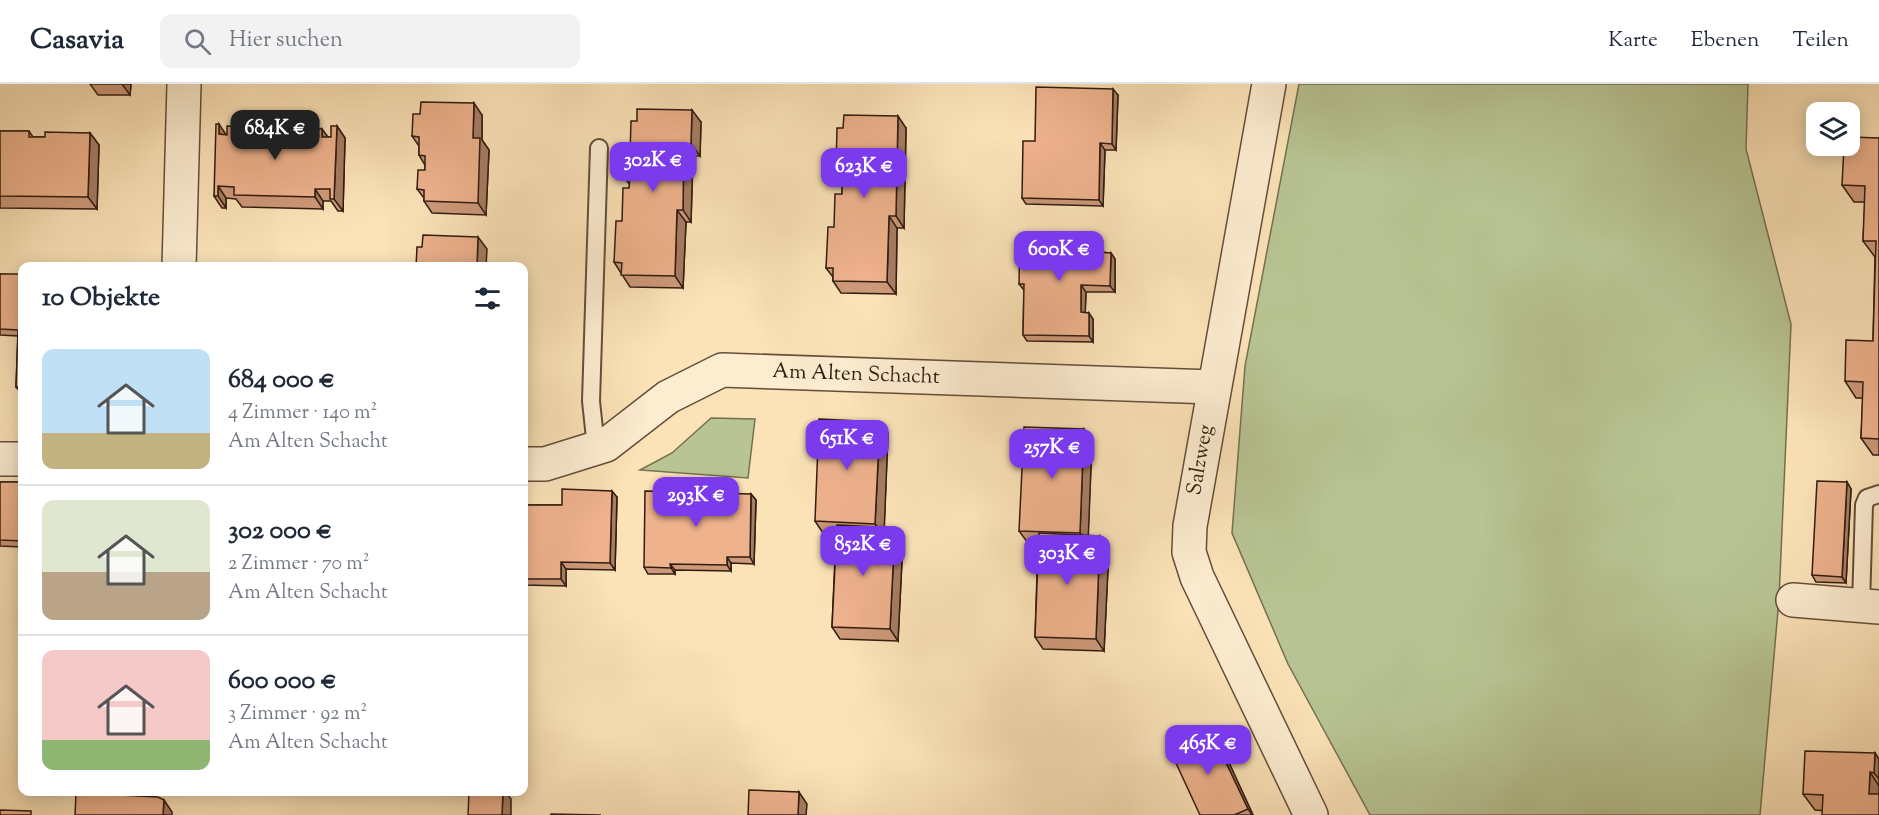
<!DOCTYPE html>
<html lang="de">
<meta charset="utf-8">
<style>
:root{--surface:#fff;--page:#f2f2f3;--text:#1f2937;--muted:#747a83;--line:#e0e1e3;--accent:#7c3aed}
body{margin:0;font-family:"Sorts Mill Goudy",serif;background:var(--page);color:var(--text);height:100vh;display:flex;flex-direction:column;font-size:22px;white-space:nowrap}
*{box-sizing:border-box;margin:0}
p{font-size:20px;color:var(--muted)}
.icon{flex:none;width:33px;height:33px;fill:none;stroke:currentColor;stroke-width:2;stroke-linecap:round;stroke-linejoin:round}
.map{position:relative;flex:1;overflow:hidden}
.details{position:absolute;left:18px;top:178px;width:510px;height:534px;display:flex;flex-direction:column;background:var(--surface);border-radius:12px;box-shadow:0 3px 15px #0003}
.details>*{flex:none}
.tools{position:absolute;left:1806px;top:18px;display:grid;gap:12px}
.tools a{display:grid;place-items:center;width:54px;height:54px;border-radius:12px;background:var(--surface);box-shadow:0 3px 15px #0003;font-size:30px}
.price{position:absolute;translate:-50% -51px;padding:0 14px;border-radius:12px;background:var(--accent);color:#fff;font-size:20px;line-height:39px;filter:drop-shadow(0 2px 3px #0008)}
.price::after{content:'';position:absolute;left:50%;top:36px;width:18px;height:14px;margin-left:-9px;background:inherit;clip-path:polygon(0 0,100% 0,50% 100%)}
.price.on{background:#222;color:#fff}
ul{padding:0;list-style:none}
li{display:flex;align-items:center;gap:18px;height:150px;padding:0 24px}
li+li{border-top:2px solid var(--line)}
li span{display:grid;place-items:center;flex:none;width:168px;height:120px;border-radius:12px;color:#555}
li>.icon{margin-inline-start:auto}
span .icon{width:72px;height:72px;fill:#fffc;stroke-width:1}
li b{font-size:26px}
h2{display:flex;justify-content:space-between;align-items:center;height:72px;padding:0 24px;font-size:26px}
header{display:flex;align-items:center;gap:36px;box-sizing:border-box;height:84px;padding:0 30px;background:var(--surface);border-bottom:2px solid var(--line)}
header strong{font-size:28px}
nav{display:flex;gap:33px;margin-inline-start:auto;font-size:21px}
.search{width:420px;height:54px;background:var(--page);display:flex;align-items:center;gap:15px;box-sizing:border-box;padding:0 21px;border-radius:12px;color:var(--muted);font-size:22px}
.map>svg:first-child{display:block}
.green{fill:#b8c493;stroke:#747052;stroke-width:1.5}
.lines{fill:none;stroke-linecap:round;stroke-linejoin:round}
.service-casing{stroke:#644e3a;stroke-width:20}
.minor-casing{stroke:#644e3a;stroke-width:36}
.service{stroke:#fcecd0;stroke-width:16}
.minor{stroke:#fcecd0;stroke-width:33}
.wall{fill:#cd9979;stroke:#311c11;stroke-width:1.5}
.shaded-wall{fill:#a77d63;stroke:#311c11;stroke-width:1.5}
.building{fill:#eeb28d;stroke:#311c11;stroke-width:1.5}
.labels{text-anchor:middle;dominant-baseline:central;stroke-width:6;stroke-linejoin:round;paint-order:stroke}
.street-label{font-size:21px;fill:#311c11;stroke:#fcecd0}
</style>
<header>
<strong>Casavia</strong>
<div class="search"><svg class="icon" aria-label="search" viewBox="0 0 24 24"><circle cx="10" cy="10" r="6"/><path d="M15 15l6 6"/></svg>Hier suchen</div>
<nav><a>Karte</a><a>Ebenen</a><a>Teilen</a></nav>
</header>
<div class="map">
<svg width="1879" height="731" viewBox="0 0 1879 731">
<rect width="100%" height="100%" fill="#fbe2b7"/>
<filter id="stains"><feTurbulence type="fractalNoise" baseFrequency=".00333" numOctaves="4"/><feColorMatrix values="0 0 0 0 .2 0 0 0 0 .09 0 0 0 0 .02 0 0 0 .5 -.17"/></filter>
<radialGradient id="worn" r=".72"><stop offset=".6" stop-color="#630" stop-opacity="0"/><stop offset="1" stop-color="#630" stop-opacity=".3"/></radialGradient>
<g class="green">
<path d="M1299 0H1748L1746 65 1791 240 1779 515 1760 731H1370L1288 580 1232 449 1245 282Z"/>
<path d="M711 334 755 335 748 394 640 386 672 369Z"/>
</g>
<g class="lines">
<defs>
<g id="service">
<path d="M596 364 591 317 599 64"/>
<path d="M1861 521 1864 421 1867 414 1879 410"/>
</g>
<g id="minor">
<path d="M1269 0 1190 442 1189 468 1197 493 1311 731"/>
<path d="M179 183 184 0"/>
<path d="M0 375H22"/>
<path d="M524 380H545L606 361 668 313 722 286 1213 303"/>
<path d="M1793 516 1879 523"/>
</g>
</defs>
<use href="#service" class="service-casing"/>
<use href="#minor" class="minor-casing"/>
<use href="#service" class="service"/>
<use href="#minor" class="minor"/>
</g>
<g class="wall">
<path d="M90 0H131L130 11H98Z"/>
<path d="M1118 11 1116 66H1105L1103 122 1026 120 1022 114 1035 57Z"/>
<path d="M482 31V56L489 66 486 131 432 129 424 117V114L417 105 425 86V81L419 71V62L412 52Z"/>
<path d="M701 38 700 72H693L691 138H686L683 204 630 203 614 178 629 104 630 101 623 92 630 70Z"/>
<path d="M270 39 273 43 303 44 328 53H331L337 42 345 54 343 127H338L331 117H323V125L242 123 236 115 226 114V124H222L214 112 226 51 251 43Z"/>
<path d="M906 44 904 144H897L896 210 841 209 833 197V193L826 184 842 110V94L836 85Z"/>
<path d="M0 47H29L33 53H45L90 49 99 61 97 125 0 124Z"/>
<path d="M1879 54V371H1873L1861 354 1863 314H1856L1845 297 1873 257 1875 173 1863 157 1865 118H1854L1842 101Z"/>
<path d="M1100 159V168L1111 169 1115 175V208H1086L1085 229 1093 235V258L1027 257 1023 251 1024 206 1019 200Z"/>
<path d="M0 190 22 192V309H21L16 303 18 252 0 251Z"/>
<path d="M888 350 884 443 895 444 903 456 898 557 840 555 832 543 836 450 823 449 815 437Z"/>
<path d="M1092 357 1088 451 1109 464 1104 567 1043 565 1035 553 1038 459H1028L1019 447Z"/>
<path d="M0 398H22V463L0 462Z"/>
<path d="M1847 398 1851 405 1846 499 1816 498 1812 491Z"/>
<path d="M751 410 756 416 754 480 731 479V487L675 486V490H648L644 483Z"/>
<path d="M617 413 615 486 566 485V502L524 501V421H562Z"/>
<path d="M1219 657 1253 731H1200Z"/>
<path d="M1875 669 1879 675V731L1815 726 1803 710Z"/>
</g>
<g class="shaded-wall">
<path d="M122 0H131L130 11Z"/>
<path d="M1113 5 1118 11 1116 66 1112 60Z"/>
<path d="M474 19 482 31V56L489 66 486 131 478 119 473 54Z"/>
<path d="M692 26 701 38 700 72 691 60Z"/>
<path d="M898 32 906 44 904 144 896 132Z"/>
<path d="M219 40 227 52 219 50Z"/>
<path d="M337 42 345 54 343 127 334 115Z"/>
<path d="M322 45 331 57 322 53Z"/>
<path d="M90 49 99 61 97 125 88 113Z"/>
<path d="M1100 59 1105 66 1103 122 1099 116Z"/>
<path d="M684 60 693 72 691 138 683 126Z"/>
<path d="M218 102 226 114V124L218 112Z"/>
<path d="M315 105 323 117V125L315 113Z"/>
<path d="M677 126 686 138 683 204 675 192Z"/>
<path d="M889 132 897 144 896 210 887 198Z"/>
<path d="M1095 152 1100 159V175L1095 168Z"/>
<path d="M478 153 487 165 486 183H477Z"/>
<path d="M1111 169 1115 175V208L1110 202Z"/>
<path d="M21 190 22 192V237L20 234Z"/>
<path d="M1081 201 1086 208 1085 235 1081 228Z"/>
<path d="M1089 229 1093 235V258L1089 252Z"/>
<path d="M880 338 888 350 884 452 875 440Z"/>
<path d="M1084 345 1092 357 1088 460 1080 449Z"/>
<path d="M1847 398 1851 405 1846 499 1842 493Z"/>
<path d="M612 407 617 413 615 486 610 479Z"/>
<path d="M751 410 756 416 754 480 750 473Z"/>
<path d="M895 444 903 456 898 557 890 545Z"/>
<path d="M1100 452 1109 464 1104 567 1096 555Z"/>
<path d="M727 473 731 479V487L727 481Z"/>
<path d="M561 478 566 485V502L561 495Z"/>
<path d="M670 480 675 486V490L671 484Z"/>
<path d="M1210 645 1219 657 1253 731H1252L1248 725Z"/>
<path d="M1875 669 1879 675V695L1874 689Z"/>
<path d="M1870 688 1879 702V724L1869 710Z"/>
<path d="M503 708H506L511 715V731H502Z"/>
<path d="M799 708 807 720 806 731H798Z"/>
<path d="M164 716 172 728V731H163Z"/>
</g>
<g class="building">
<path d="M1036 3 1113 5 1112 60 1100 59 1099 116 1022 114 1023 57H1035Z"/>
<path d="M421 18 474 19 473 54H480L478 119 424 117V106L417 105 418 86H425V72L419 71V53L412 52 413 30H420Z"/>
<path d="M637 25 692 26 691 60H684L683 126H677L675 192 621 191 622 179 614 178 616 137H622L623 104H629L630 92H623V70H630L631 37H637Z"/>
<path d="M844 31 898 32 896 132H889L887 198 833 197V184H826L828 143H834L835 110H842V85H836L837 44H843Z"/>
<path d="M251 39H270V43H282V40H301V44L322 45V53H331V42H337L334 115H330V105H315V113L234 111V103L218 102V112H214L216 40H219V50L227 51V42L251 43Z"/>
<path d="M0 47H29V53H45V48L90 49 88 113 0 112Z"/>
<path d="M1850 53 1879 54V355L1861 354 1863 298 1845 297 1846 256 1873 257 1876 157H1863L1865 102 1842 101 1844 62H1850Z"/>
<path d="M423 151 478 153 477 183H416L417 163H422Z"/>
<path d="M1020 151 1095 152V168L1111 169 1110 202 1081 201V228L1089 229V252L1023 251 1024 200H1019Z"/>
<path d="M0 190H21L20 234H22V303H16L18 246 0 245Z"/>
<path d="M819 335 880 338 875 440 815 437Z"/>
<path d="M1024 343 1084 345 1080 449 1019 447Z"/>
<path d="M1817 397 1847 398 1842 493 1812 491Z"/>
<path d="M0 398H22V457L0 456Z"/>
<path d="M562 405 612 407 610 479 561 478V495H524V421H562Z"/>
<path d="M645 407 751 410 750 473H727V481L670 480 671 484 644 483Z"/>
<path d="M837 441 895 444 890 545 832 543Z"/>
<path d="M1039 449 1100 452 1096 555 1035 553Z"/>
<path d="M1210 645 1248 725 1234 731H1200L1169 664Z"/>
<path d="M1805 667 1875 669 1874 689 1870 688 1869 710H1879V731H1822L1823 711 1803 710Z"/>
<path d="M749 706 799 708 798 731H748Z"/>
<path d="M78 708H120V711L158 713 164 716 163 731H75L76 710Z"/>
<path d="M469 708H503L502 731H468Z"/>
<path d="M0 726 31 727V731H0Z"/>
<path d="M551 730 601 731H551Z"/>
</g>
<g class="labels">
<g class="street-label">
<text transform="translate(856 291) rotate(2)">Am Alten Schacht</text>
<text transform="translate(1201 376) rotate(-80)">Salzweg</text>
</g>
</g>
<rect width="100%" height="100%" filter="url(#stains)"/>
<rect width="100%" height="100%" fill="url(#worn)"/>
</svg>
<div class="tools">
<a><svg class="icon" aria-label="layers" viewBox="0 0 24 24"><path d="M12 4l9 5-9 5-9-5zM3 14l9 5 9-5"/></svg></a>
</div>
<b class="price on" style="left:275px;top:77px">684K €</b>
<b class="price" style="left:653px;top:109px">302K €</b>
<b class="price" style="left:864px;top:115px">623K €</b>
<b class="price" style="left:1059px;top:198px">600K €</b>
<b class="price" style="left:847px;top:387px">651K €</b>
<b class="price" style="left:1052px;top:396px">257K €</b>
<b class="price" style="left:696px;top:444px">293K €</b>
<b class="price" style="left:863px;top:493px">852K €</b>
<b class="price" style="left:1067px;top:502px">303K €</b>
<b class="price" style="left:1208px;top:692px">465K €</b>
<section class="details">
<h2>10 Objekte<svg class="icon" aria-label="filters" viewBox="0 0 24 24"><path d="M4 7h16M4 17h16"/><circle cx="9" cy="7" r="2"/><circle cx="15" cy="17" r="2"/></svg></h2>
<ul>
<li><span style="background:linear-gradient(#bfe0f5 70%,#c2b280 0)"><svg class="icon" aria-label="home" viewBox="0 0 24 24"><path d="M3 11l9-7 9 7M6 9v11h12V9"/></svg></span><div><b>684 000 €</b><p>4 Zimmer · 140 m²</p><p>Am Alten Schacht</p></div></li>
<li><span style="background:linear-gradient(#dfe7d0 60%,#b9a48a 0)"><svg class="icon" aria-label="home" viewBox="0 0 24 24"><path d="M3 11l9-7 9 7M6 9v11h12V9"/></svg></span><div><b>302 000 €</b><p>2 Zimmer · 70 m²</p><p>Am Alten Schacht</p></div></li>
<li><span style="background:linear-gradient(#f6c9c9 75%,#8fb573 0)"><svg class="icon" aria-label="home" viewBox="0 0 24 24"><path d="M3 11l9-7 9 7M6 9v11h12V9"/></svg></span><div><b>600 000 €</b><p>3 Zimmer · 92 m²</p><p>Am Alten Schacht</p></div></li>
</ul>
</section>
</div>
